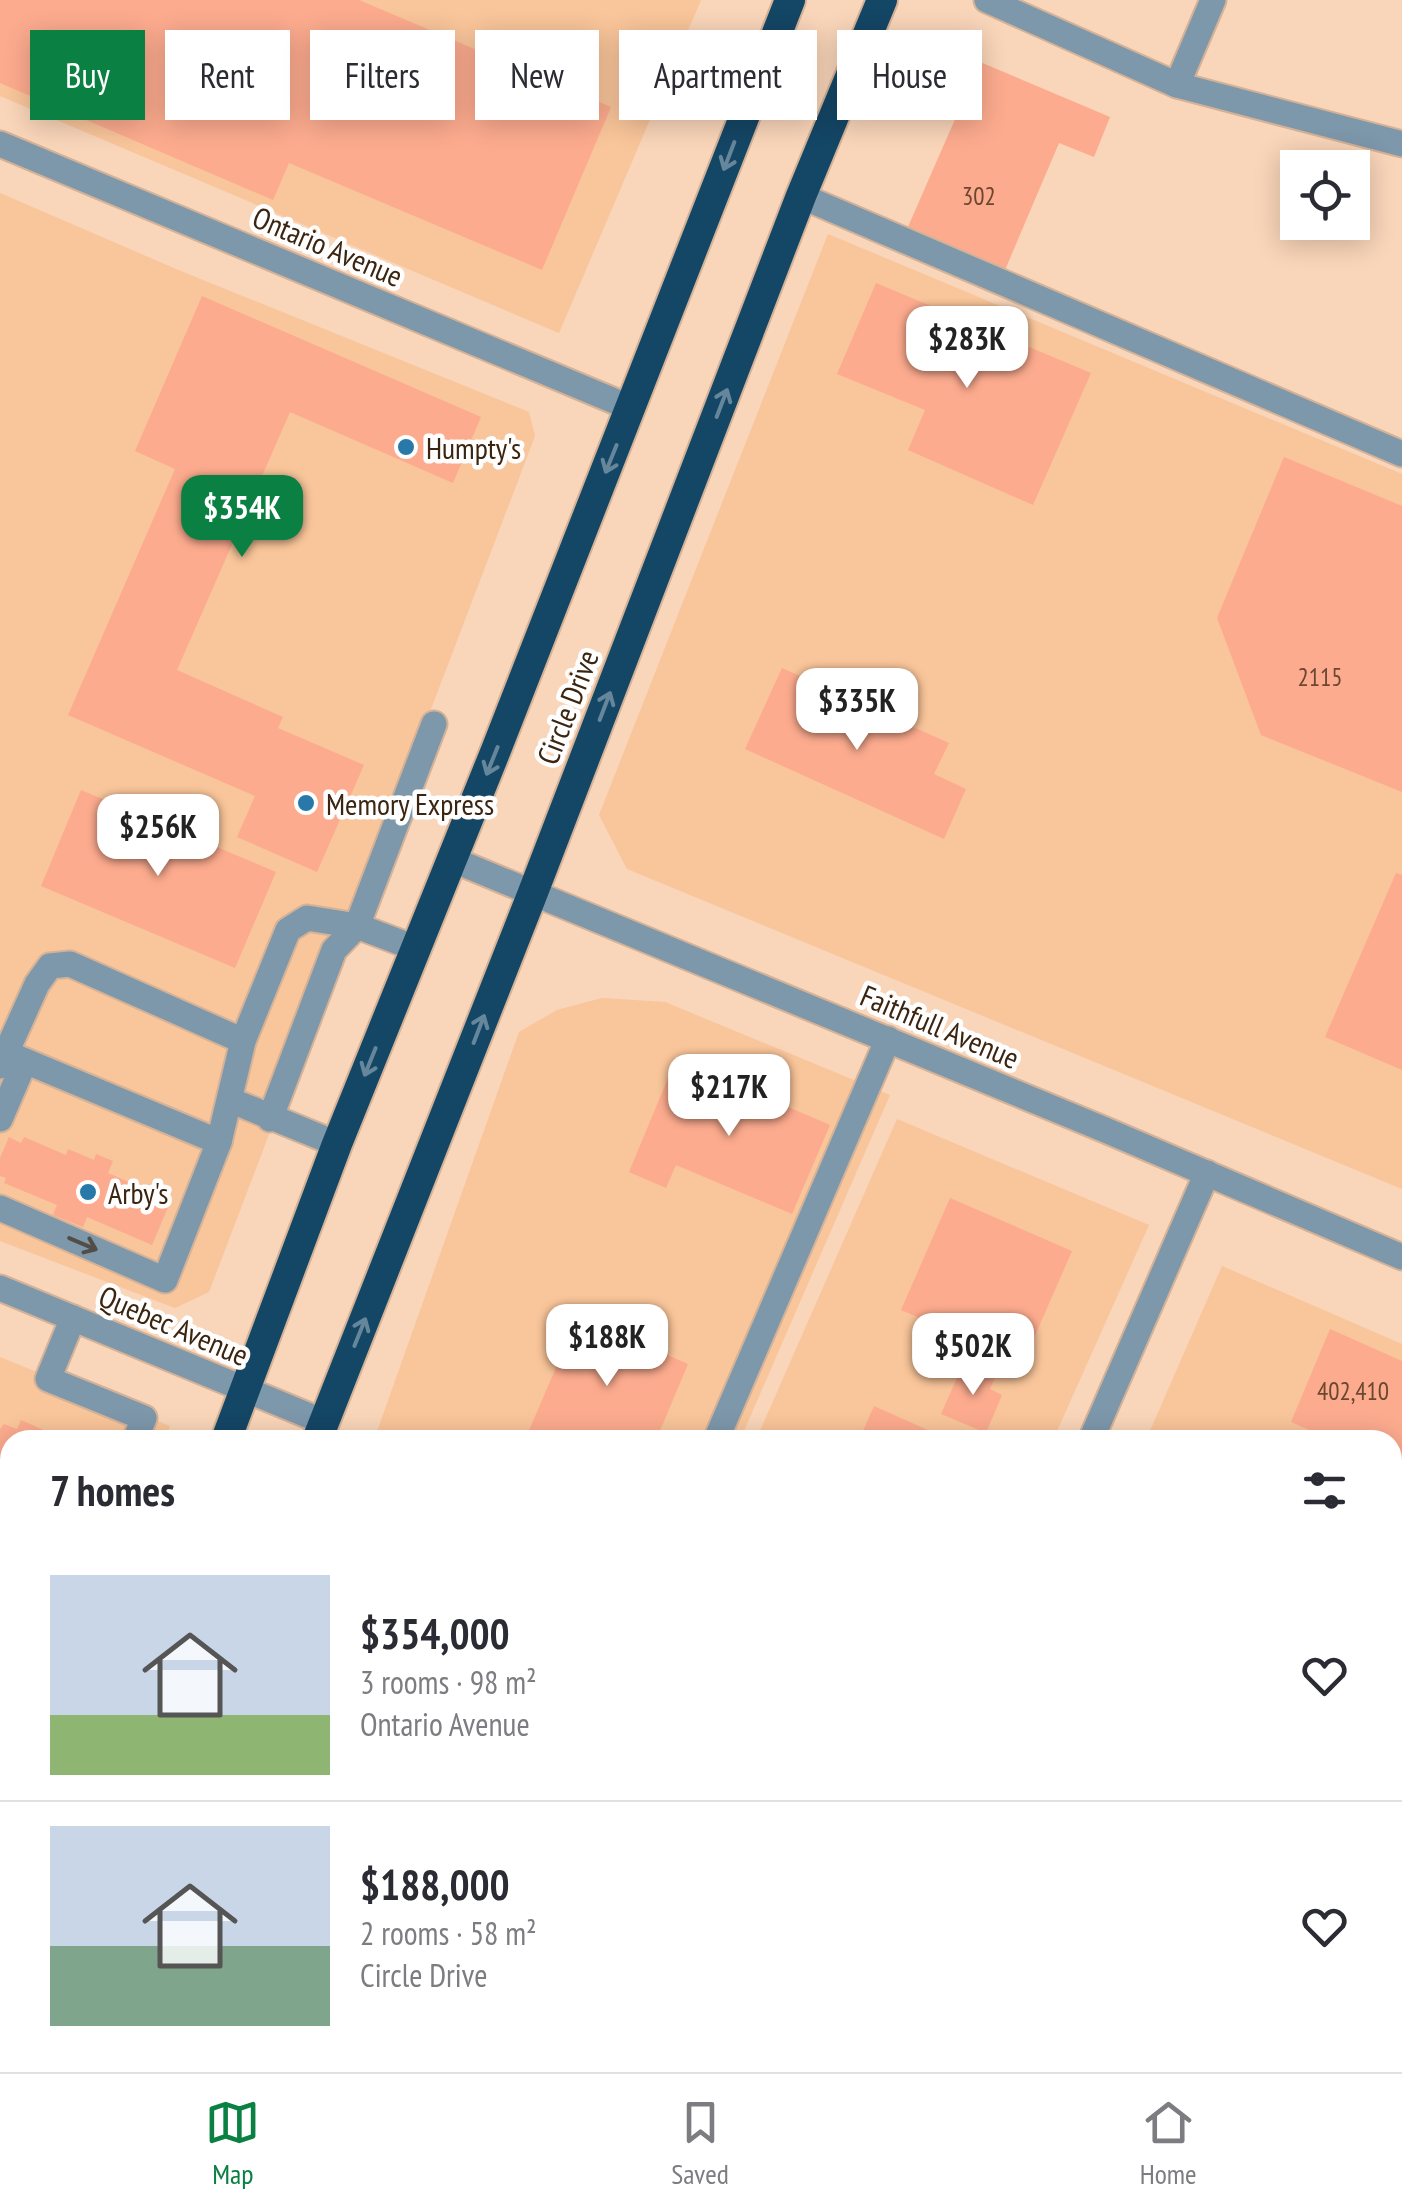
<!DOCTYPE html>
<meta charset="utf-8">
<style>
:root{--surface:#fff;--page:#f7f7f7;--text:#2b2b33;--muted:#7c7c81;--line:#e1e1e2;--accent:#0b8043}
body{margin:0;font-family:"PT Sans Narrow",sans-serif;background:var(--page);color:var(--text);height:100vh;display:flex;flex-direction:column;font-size:38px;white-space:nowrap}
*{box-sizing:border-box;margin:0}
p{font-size:32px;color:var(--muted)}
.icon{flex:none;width:55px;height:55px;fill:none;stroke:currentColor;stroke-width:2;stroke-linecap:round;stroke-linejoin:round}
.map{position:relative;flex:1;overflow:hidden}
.side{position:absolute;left:0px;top:1430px;width:1402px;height:642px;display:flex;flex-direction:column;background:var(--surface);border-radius:30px 30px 0 0;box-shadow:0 5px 25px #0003}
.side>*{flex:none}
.top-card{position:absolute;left:30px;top:30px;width:1342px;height:90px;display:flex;gap:20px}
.fabs{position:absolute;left:1280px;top:150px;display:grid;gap:20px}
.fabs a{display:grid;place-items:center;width:90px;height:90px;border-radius:0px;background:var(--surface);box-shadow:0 5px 25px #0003;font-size:50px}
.price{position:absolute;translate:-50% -85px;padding:0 22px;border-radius:20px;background:#fff;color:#222;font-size:32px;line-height:65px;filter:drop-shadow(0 2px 5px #0008)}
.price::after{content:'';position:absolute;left:50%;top:60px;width:30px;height:22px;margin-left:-15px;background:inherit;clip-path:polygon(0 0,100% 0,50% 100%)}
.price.active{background:var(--accent);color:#fff}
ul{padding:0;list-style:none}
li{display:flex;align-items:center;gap:30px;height:250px;padding:0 50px}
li+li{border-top:2px solid var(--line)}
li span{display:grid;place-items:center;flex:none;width:280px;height:200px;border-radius:0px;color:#555}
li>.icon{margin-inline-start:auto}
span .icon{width:120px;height:120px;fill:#fffc;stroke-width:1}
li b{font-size:42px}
h2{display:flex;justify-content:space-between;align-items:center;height:120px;padding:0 50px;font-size:42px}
.chip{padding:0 35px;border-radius:0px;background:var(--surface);box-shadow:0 5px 25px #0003;font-size:35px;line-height:90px}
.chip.active{background:var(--accent);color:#fff}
.tabs{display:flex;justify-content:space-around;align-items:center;height:140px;border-top:2px solid var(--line);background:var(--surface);font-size:28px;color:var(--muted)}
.tabs a{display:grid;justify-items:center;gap:5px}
.tabs .active{color:var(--accent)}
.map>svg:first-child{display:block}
.built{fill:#f9c59a}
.building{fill:#fcab8e}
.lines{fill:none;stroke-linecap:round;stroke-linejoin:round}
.minor-casing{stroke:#d3b297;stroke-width:29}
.highway-casing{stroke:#d3b297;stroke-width:34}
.minor{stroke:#7d97ab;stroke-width:25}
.highway{stroke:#144665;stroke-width:30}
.oneway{stroke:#66869b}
.oneway2{stroke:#524d47}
.poi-dot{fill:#2878a9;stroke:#fefefe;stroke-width:4}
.labels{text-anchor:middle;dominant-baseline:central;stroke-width:9;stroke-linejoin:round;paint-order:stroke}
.number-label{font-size:25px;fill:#6b4630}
.street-label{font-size:30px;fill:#3b2511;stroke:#fefefe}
.poi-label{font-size:30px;fill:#3b2511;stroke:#fefefe;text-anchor:start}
</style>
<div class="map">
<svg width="1402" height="2072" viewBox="0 0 1402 2072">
<rect width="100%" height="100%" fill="#f9d5b9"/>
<g class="built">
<path d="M0 0H701L559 333 0 96Z"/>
<path d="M0 193 176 269 529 412 535 436 209 1292 175 1308 0 1241Z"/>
<path d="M828 234 1402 474V1189L627 869 599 815Z"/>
<path d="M602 998 665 1002 890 1095 740 1440H374L519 1032 557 1010Z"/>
<path d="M897 1119 1149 1225 1053 1440H756Z"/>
<path d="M1222 1266 1402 1344V1548L1393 1570 1392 1440H1146Z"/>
<path d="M0 1357 170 1426 165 1440H10V1848L0 1874Z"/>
<path d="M1402 1629V2072H1209L1213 2063 1392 2062V1651Z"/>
<path d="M144 2062 471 2063 466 2072H140Z"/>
<path d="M484 2062H776V2063L772 2072H480Z"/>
<path d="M875 2062H1178V2063L1174 2072H870Z"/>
</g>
<g class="building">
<path d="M0 0H359L611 107 542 270 289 163 273 200 0 83Z"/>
<path d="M980 62 1110 117 1094 157 1059 143 1002 277 904 236Z"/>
<path d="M876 283 1091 373 1033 505 908 450 925 410 837 374Z"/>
<path d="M202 296 481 417 453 483 290 412 177 670 283 717 278 728 364 765 317 872 237 837 255 796 68 715 175 469 135 451Z"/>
<path d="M1284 457 1402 506V792L1261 735 1217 618Z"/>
<path d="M782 668 949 743 934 774 966 789 944 839 745 749Z"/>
<path d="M81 790 276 872 235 968 41 886Z"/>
<path d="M1396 873 1402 875V1070L1325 1037Z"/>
<path d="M676 1059 830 1125 792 1214 676 1165 666 1188 629 1172Z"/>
<path d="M9 1137 21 1143 24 1137 66 1155 68 1149 94 1160 96 1154 113 1161 108 1173 171 1200 152 1245 87 1217 83 1227 53 1215 57 1205 4 1183 6 1178 0 1176V1158Z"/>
<path d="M950 1198 1072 1251 1023 1363 901 1310Z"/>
<path d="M578 1316 688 1364 656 1440H525Z"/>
<path d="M1330 1329 1402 1361V1481L1392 1503V1440H1305L1309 1430 1291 1422Z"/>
<path d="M964 1362 996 1375 990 1389 1002 1395 986 1433 941 1414Z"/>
<path d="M874 1406 950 1440H859Z"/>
<path d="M21 1420 67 1440H10V1470L0 1466V1429L4 1424 17 1429Z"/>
<path d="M0 1746 10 1750V1812L3 1809 0 1817Z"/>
<path d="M1402 1751V1807L1392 1803V1774Z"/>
<path d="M247 2062H364L360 2072H269Z"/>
<path d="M1333 2062H1388L1402 2069V2072H1329Z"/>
</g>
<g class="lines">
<defs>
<g id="minor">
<path d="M987 0 1177 85 1402 144"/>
<path d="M1177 85 1213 0"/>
<path d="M0 144 631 408"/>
<path d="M801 196 1402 454"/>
<path d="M451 859 1103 1129 1402 1257"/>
<path d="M6 1053 37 984 50 966 70 964 243 1041"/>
<path d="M0 1066 6 1053 219 1142"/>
<path d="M230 1100 337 1144"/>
<path d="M0 1119 25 1061"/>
<path d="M270 1119 334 950 357 926 434 724"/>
<path d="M0 1208 165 1280 219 1142 243 1041 288 930 307 918 357 926 415 948"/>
<path d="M0 1288 324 1422"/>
<path d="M73 1318 48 1379 144 1418 135 1440"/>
<path d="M716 1440 888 1039"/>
<path d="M1091 1440 1207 1173"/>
<path d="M0 1517 10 1522"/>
<path d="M1392 1600 1402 1578"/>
<path d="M0 1716 10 1720"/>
<path d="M441 2072 445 2062"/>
<path d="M817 2072 821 2062"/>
<path d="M1189 2072 1193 2062"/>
</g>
<g id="highway">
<path d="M226 1440 337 1144 496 750 790 0"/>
<path d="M317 1440 532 895 801 196 882 0"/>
<path d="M0 2026 10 2000"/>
<path d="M79 2072 82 2062"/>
</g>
</defs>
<use href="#minor" class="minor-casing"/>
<use href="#highway" class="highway-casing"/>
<use href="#minor" class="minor"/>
<use href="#highway" class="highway"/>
</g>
<defs><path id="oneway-shaft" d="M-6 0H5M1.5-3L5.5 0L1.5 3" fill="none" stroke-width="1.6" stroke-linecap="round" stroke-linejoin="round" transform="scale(2.5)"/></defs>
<g class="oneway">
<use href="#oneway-shaft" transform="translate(729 156) rotate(111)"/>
<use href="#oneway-shaft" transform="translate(722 403) rotate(-69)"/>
<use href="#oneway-shaft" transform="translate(611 459) rotate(112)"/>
<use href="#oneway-shaft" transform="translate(605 706) rotate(-69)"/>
<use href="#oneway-shaft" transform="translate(492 761) rotate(112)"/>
<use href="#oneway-shaft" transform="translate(479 1029) rotate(-69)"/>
<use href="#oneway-shaft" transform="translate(370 1062) rotate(112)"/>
<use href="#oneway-shaft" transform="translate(360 1332) rotate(-68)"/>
</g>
<use class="oneway2" href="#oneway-shaft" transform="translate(83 1244) rotate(23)"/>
<g class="poi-dot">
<circle cx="406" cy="447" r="10"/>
<circle cx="306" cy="803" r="10"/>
<circle cx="88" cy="1192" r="10"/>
</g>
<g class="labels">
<g class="number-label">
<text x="979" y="196">302</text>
<text x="1320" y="677">2115</text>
<text x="1353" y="1391">402,410</text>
</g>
<g class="street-label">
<text transform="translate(328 246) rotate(23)">Ontario Avenue</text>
<text transform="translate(567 707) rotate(-69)">Circle Drive</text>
<text transform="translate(940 1026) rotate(23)">Faithfull Avenue</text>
<text transform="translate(174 1325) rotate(23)">Quebec Avenue</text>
</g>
<g class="poi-label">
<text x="426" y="447">Humpty's</text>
<text x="326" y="803">Memory Express</text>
<text x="108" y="1192">Arby's</text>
</g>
</g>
</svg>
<div class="fabs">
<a><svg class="icon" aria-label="locate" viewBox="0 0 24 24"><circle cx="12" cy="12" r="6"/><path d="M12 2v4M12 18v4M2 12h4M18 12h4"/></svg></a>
</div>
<b class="price" style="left:967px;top:391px">$283K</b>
<b class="price active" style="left:242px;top:560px">$354K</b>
<b class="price" style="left:857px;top:753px">$335K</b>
<b class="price" style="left:158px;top:879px">$256K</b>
<b class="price" style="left:729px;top:1139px">$217K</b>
<b class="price" style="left:607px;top:1389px">$188K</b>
<b class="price" style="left:973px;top:1398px">$502K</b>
<div class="top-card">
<a class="chip active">Buy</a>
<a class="chip">Rent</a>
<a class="chip">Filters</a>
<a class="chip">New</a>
<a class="chip">Apartment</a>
<a class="chip">House</a>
</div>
<section class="side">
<h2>7 homes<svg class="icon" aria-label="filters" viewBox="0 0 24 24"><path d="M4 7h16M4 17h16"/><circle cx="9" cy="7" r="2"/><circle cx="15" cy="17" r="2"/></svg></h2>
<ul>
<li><span style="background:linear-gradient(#c9d6e8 70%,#8fb573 0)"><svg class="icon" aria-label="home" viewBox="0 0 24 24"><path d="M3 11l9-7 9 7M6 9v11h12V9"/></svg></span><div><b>$354,000</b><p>3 rooms · 98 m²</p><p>Ontario Avenue</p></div><svg class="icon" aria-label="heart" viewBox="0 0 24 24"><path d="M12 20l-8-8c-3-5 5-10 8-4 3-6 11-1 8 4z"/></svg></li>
<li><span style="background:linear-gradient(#c9d6e8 60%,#7fa58c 0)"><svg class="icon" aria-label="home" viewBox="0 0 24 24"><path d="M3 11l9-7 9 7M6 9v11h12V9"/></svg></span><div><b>$188,000</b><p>2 rooms · 58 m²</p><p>Circle Drive</p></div><svg class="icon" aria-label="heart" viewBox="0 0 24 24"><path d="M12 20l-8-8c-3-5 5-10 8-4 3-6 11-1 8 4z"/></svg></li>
</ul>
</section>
</div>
<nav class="tabs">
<a class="active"><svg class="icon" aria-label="map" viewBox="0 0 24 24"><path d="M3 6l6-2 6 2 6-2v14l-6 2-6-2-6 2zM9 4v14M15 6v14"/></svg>Map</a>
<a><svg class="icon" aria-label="saved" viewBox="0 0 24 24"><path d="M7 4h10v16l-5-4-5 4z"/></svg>Saved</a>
<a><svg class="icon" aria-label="home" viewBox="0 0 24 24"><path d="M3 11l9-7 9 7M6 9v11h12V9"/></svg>Home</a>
</nav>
